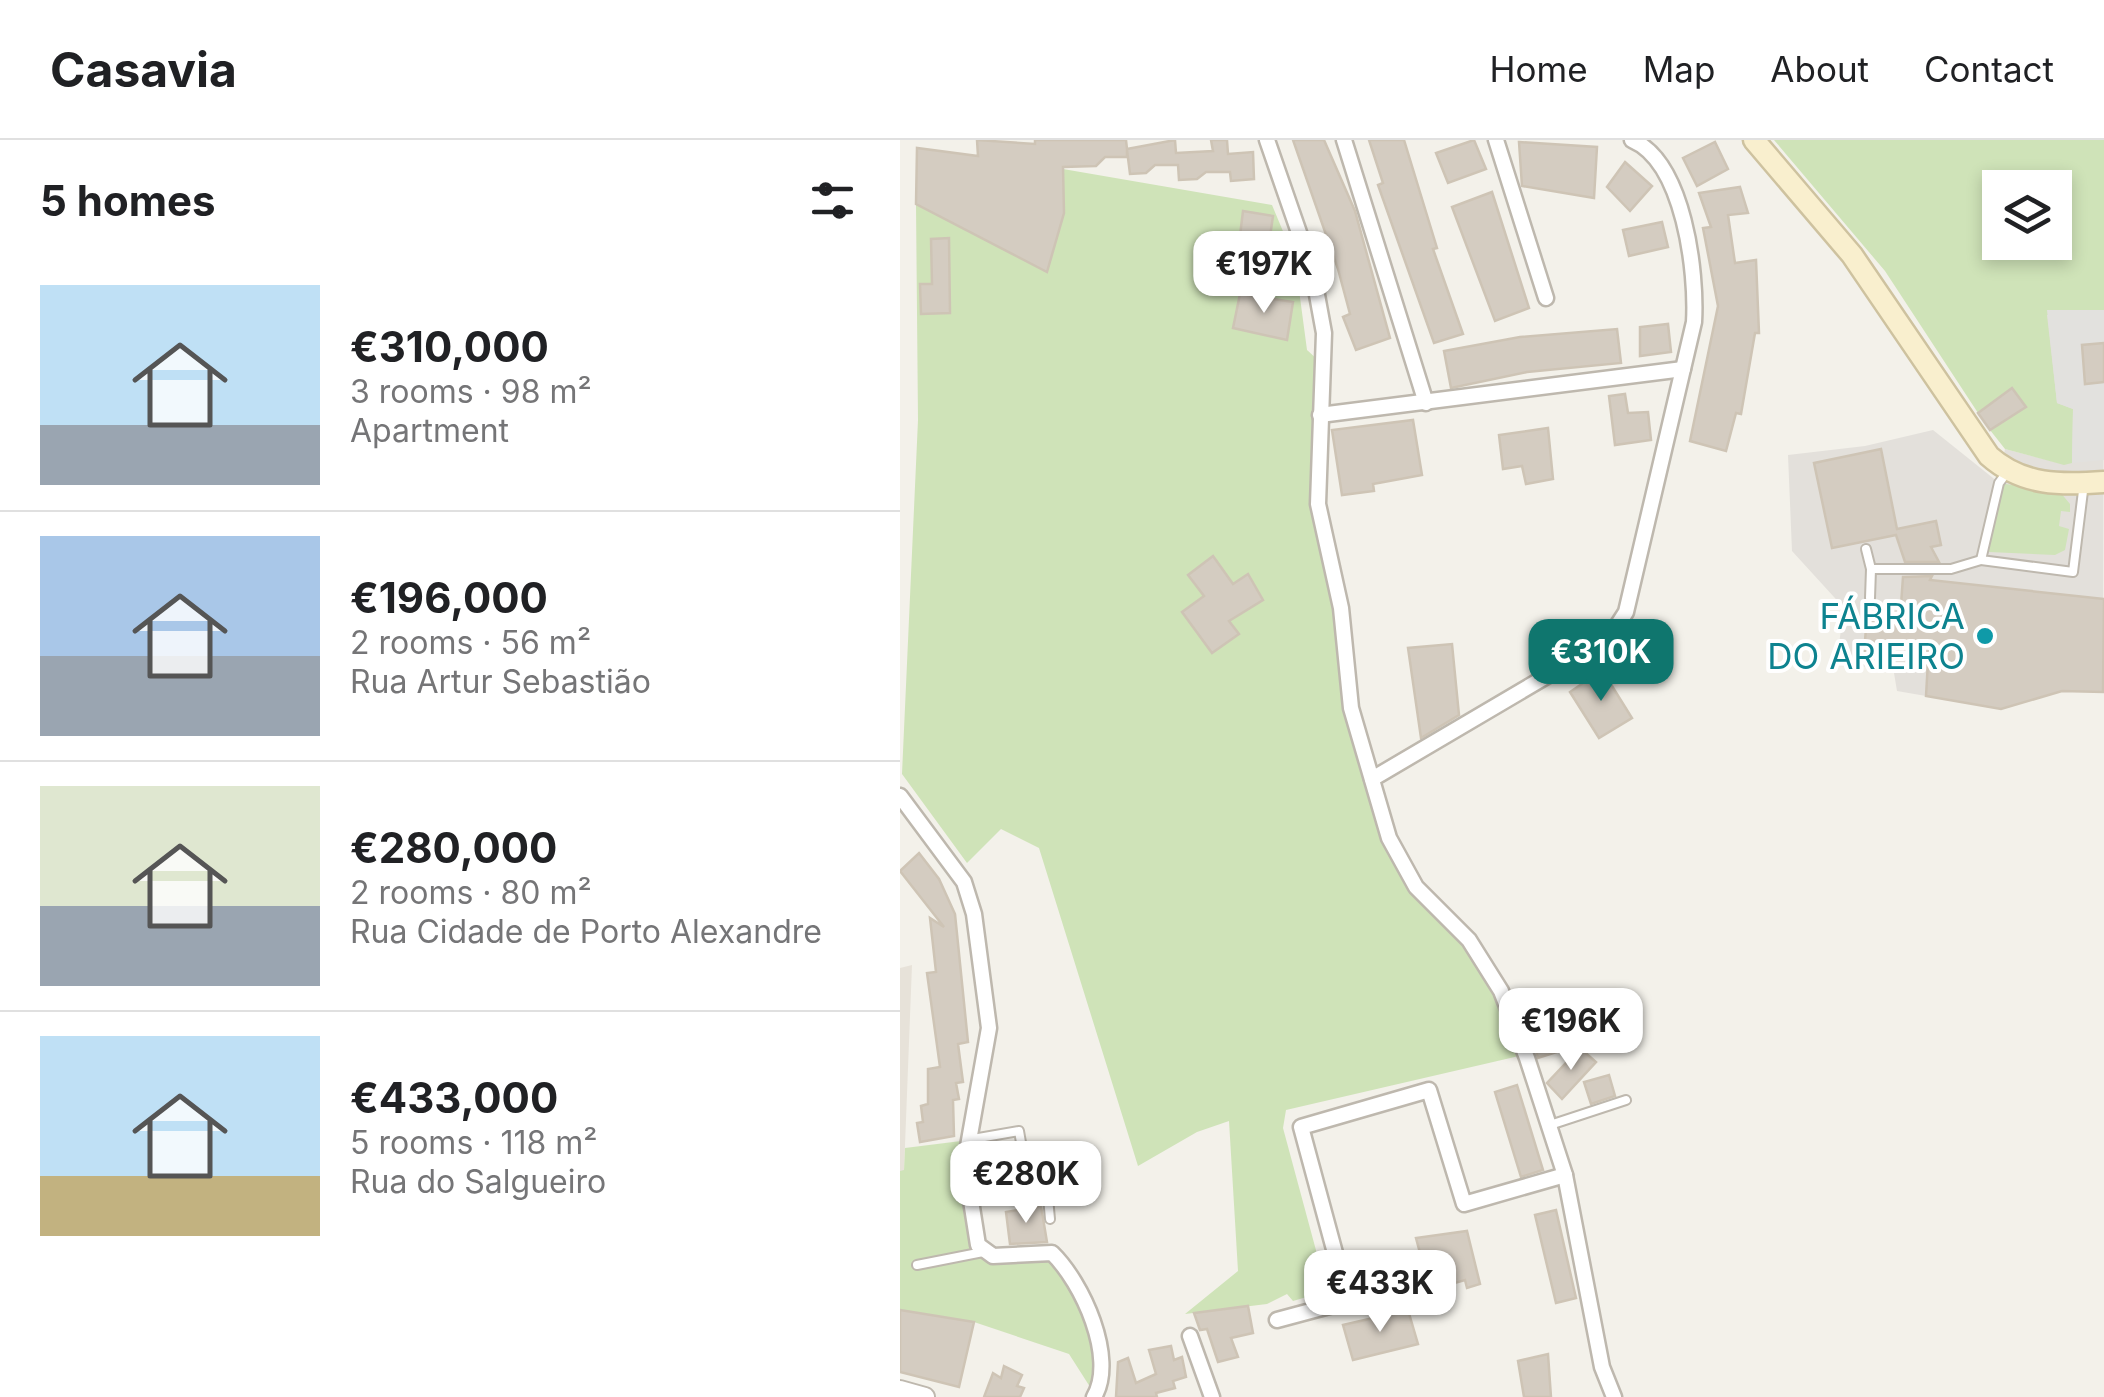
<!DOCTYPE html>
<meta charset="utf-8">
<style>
:root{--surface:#fff;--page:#f6f6f6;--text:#202124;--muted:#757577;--line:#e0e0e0;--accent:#0f766e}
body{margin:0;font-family:Inter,sans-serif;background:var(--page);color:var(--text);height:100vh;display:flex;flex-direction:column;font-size:38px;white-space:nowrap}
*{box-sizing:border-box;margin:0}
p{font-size:32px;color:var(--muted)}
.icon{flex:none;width:55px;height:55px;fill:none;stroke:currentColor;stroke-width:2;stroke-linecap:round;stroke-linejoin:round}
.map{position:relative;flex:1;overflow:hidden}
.side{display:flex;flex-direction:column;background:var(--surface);width:900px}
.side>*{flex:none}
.buttons{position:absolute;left:1082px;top:30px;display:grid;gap:20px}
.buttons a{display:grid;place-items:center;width:90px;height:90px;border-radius:0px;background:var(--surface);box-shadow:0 5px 15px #0003;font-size:50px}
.price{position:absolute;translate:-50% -85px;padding:0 22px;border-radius:20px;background:#fff;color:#222;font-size:32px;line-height:65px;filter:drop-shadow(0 2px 5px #0008)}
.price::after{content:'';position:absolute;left:50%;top:60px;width:30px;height:22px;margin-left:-15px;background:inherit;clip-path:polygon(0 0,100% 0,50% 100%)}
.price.active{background:var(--accent);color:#fff}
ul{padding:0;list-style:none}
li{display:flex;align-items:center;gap:30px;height:250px;padding:0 40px}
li+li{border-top:2px solid var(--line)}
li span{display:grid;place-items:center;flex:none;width:280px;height:200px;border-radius:0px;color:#555}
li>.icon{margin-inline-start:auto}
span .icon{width:120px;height:120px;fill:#fffc;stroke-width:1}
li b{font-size:42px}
h2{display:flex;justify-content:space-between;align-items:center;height:120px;padding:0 40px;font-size:42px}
header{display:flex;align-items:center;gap:60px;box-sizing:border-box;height:140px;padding:0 50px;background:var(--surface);border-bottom:2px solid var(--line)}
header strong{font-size:48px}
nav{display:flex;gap:55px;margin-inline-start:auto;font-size:35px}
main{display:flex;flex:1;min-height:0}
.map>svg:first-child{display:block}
.residential{fill:#e7e2d9}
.industrial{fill:#e3e0db}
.green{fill:#cfe3b8;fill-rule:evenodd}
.parking{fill:#e2e1de}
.building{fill:#d4ccc1;stroke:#cec4b5;stroke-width:2.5}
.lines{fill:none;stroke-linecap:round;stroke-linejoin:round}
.service-casing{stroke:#beb8ae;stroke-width:12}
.minor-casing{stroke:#beb8ae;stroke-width:19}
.tertiary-casing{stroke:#beb8ae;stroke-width:22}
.secondary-casing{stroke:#cec29f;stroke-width:25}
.service{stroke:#fff;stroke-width:8}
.minor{stroke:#fff;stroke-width:14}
.tertiary{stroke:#fff;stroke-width:18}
.secondary{stroke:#f9efce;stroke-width:20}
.culture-dot{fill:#0f9aa8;stroke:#fff;stroke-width:4}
.labels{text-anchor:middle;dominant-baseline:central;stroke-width:8;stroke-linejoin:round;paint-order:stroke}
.culture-label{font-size:35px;fill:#0d838f;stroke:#fff;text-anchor:end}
</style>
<header>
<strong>Casavia</strong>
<nav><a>Home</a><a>Map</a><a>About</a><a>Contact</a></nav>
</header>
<main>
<section class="side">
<h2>5 homes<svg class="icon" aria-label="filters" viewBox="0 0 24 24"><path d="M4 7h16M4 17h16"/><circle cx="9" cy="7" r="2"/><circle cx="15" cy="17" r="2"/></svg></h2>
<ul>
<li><span style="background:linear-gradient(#bfe0f5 70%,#9aa5b1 0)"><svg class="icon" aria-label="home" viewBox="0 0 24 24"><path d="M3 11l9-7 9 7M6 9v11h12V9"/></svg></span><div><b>€310,000</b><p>3 rooms · 98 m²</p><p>Apartment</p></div></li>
<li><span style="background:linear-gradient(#a9c7e8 60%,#9aa5b1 0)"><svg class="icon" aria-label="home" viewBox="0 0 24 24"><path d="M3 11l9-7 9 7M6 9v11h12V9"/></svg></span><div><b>€196,000</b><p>2 rooms · 56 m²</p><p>Rua Artur Sebastião</p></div></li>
<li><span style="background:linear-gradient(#dfe7d0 60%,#9aa5b1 0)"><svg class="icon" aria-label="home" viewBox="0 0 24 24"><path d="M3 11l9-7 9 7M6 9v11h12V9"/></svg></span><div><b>€280,000</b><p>2 rooms · 80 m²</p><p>Rua Cidade de Porto Alexandre</p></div></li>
<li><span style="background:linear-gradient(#bfe0f5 70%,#c2b280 0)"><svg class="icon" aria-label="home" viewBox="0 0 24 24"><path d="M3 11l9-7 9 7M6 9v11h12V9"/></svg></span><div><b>€433,000</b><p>5 rooms · 118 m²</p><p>Rua do Salgueiro</p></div></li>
</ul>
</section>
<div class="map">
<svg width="1204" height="1257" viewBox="0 0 1204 1257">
<rect width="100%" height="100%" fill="#f3f1ea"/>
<path class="residential" d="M12 825 4 1031H0V828Z"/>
<path class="industrial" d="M1204 113 1203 552 1162 551 1101 569 997 551 993 527 936 526 944 468 892 411 888 315 965 306 1033 290 1098 342 1105 309 1163 324 1133 119Z"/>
<g class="green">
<path d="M874 0H1204V171L1147 175 1157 263 1173 269 1172 323 1164 325 1105 309 1090 290 1126 267 1112 248 1078 273 985 131ZM1100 48H1155V102H1100Z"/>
<path d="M163 29 372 65 395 120 407 210 418 220 415 274 435 468 484 705 512 750 563 806 596 854 619 916 386 970 383 988 427 1151 393 1161 387 1154 367 1164 285 1174 338 1131 329 981 297 992 238 1026 139 708 101 689 67 723 2 634 18 280 16 64 147 132 164 73Z"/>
<path d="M1099 343 1160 352 1170 364V372L1161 371 1159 386 1169 389 1165 410 1155 415 1089 412Z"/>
<path d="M61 1001 74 1106 82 1117 152 1118C170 1137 191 1176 198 1203 202 1219 196 1235 192 1250L169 1214 74 1182 0 1170V1031L4 1030 5 1008Z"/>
</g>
<path class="parking" d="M1147 170H1204V203L1182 206 1185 244 1204 242V320L1172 323 1173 269 1157 263Z"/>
<g class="building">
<path d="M77 0 135 4V0H226L227 9 275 0 276 13 313 11 311 0H327L328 14 353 12 354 39 331 41 330 32H306L297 39 279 40 278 25H255L246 33 230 34 227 10V17H205L196 26 163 27 164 73 147 132 16 64 17 8 78 16Z"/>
<path d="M393 0H424L455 71 490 198 456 210 443 177 450 174 438 129Z"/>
<path d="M469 0H504L537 108 533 109 563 194 534 203 478 45 483 43Z"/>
<path d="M574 0 586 29 548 43 536 13Z"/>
<path d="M619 2 697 7 694 58 622 46Z"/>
<path d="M815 2 828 29 797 46 783 18Z"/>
<path d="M725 22 752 46 730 71 707 47Z"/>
<path d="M840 47 848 73 828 75 835 123 856 120 859 193H855L841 274 836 273 826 311 790 301 818 166 803 88 811 87 799 53Z"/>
<path d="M592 52 629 168 595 181 552 67Z"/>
<path d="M343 71 373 76 367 117 338 112Z"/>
<path d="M762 82 768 107 729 116 723 90Z"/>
<path d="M49 98 50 173 21 174 20 144H32L31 99Z"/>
<path d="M340 154 393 162 387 200 333 188Z"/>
<path d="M768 184 771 212 740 216V187Z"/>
<path d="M717 189 721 223 627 232 551 248 544 211 620 197Z"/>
<path d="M1204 203V242L1185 244 1182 205Z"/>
<path d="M1112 248 1126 267 1090 290 1078 273Z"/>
<path d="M725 254 728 273 748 272 751 300 715 305 709 256Z"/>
<path d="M513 280 522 335 473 344 474 351 442 355 432 290Z"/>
<path d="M648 288 653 339 626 344 622 326 603 329 599 295Z"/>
<path d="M981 309 997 389 1036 381 1041 405 1031 407 1039 422H1005L996 395 932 408 914 323Z"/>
<path d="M313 416 333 444 348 434 363 460 329 481 339 494 312 513 282 472 304 456 288 435Z"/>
<path d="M1032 436 1030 440 1204 459 1203 552 1162 551 1101 569 1026 556 1028 521 964 513 967 476 1000 479 1003 437Z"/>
<path d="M552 504 559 575 521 598 508 508Z"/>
<path d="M702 530 732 578 699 598 670 552Z"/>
<path d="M19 713 39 739 55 774 68 902 58 904 63 942 56 943 59 959 53 960 54 996 20 1002 17 983 23 982 21 966 28 964V929L40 927 27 833 36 832 30 778 44 787 0 731Z"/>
<path d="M644 870 657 912 638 918 626 876Z"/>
<path d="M680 908 696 922 662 959 647 943Z"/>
<path d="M709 935 715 956 691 964 684 942Z"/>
<path d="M617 945 643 1030 621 1037 595 952Z"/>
<path d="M115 1011 121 1043 86 1048 82 1014Z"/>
<path d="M141 1066 147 1102 110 1104 106 1072Z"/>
<path d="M656 1070 676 1158 656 1163 635 1075Z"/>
<path d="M567 1091 580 1144 567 1148 565 1140 530 1150 516 1098Z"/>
<path d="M348 1166 353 1193 331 1198 338 1217 318 1222 307 1189 300 1190 294 1173Z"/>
<path d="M0 1170 74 1182 59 1247 0 1232Z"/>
<path d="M508 1170 518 1204 453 1220 443 1185Z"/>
<path d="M271 1206 274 1220 282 1217 286 1237 273 1241 275 1248 256 1253 257 1257H216L218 1222 228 1218 236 1243 256 1234 249 1210Z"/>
<path d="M648 1214 651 1257H624L618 1221Z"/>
<path d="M104 1226 122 1235 117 1246 124 1248 120 1257H84L93 1233 101 1238Z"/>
</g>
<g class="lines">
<defs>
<g id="service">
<path d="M310 116 413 138"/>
<path d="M1108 331 1099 343 1081 420 1173 432 1184 343"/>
<path d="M966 409 971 429H1051L1081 420"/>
<path d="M970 458 971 429"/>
<path d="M650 985 726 960"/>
<path d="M67 1000 119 991 126 1031"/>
<path d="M71 1058 147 1047 150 1079"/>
<path d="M17 1125 83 1112"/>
</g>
<g id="minor">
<path d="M367 0 413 133 424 193 418 364 441 468 451 568 489 698 516 747 569 800 601 851 627 918 665 1035 702 1227 714 1257"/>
<path d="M444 0 526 263"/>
<path d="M596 0 646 158"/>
<path d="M420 275 783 229"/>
<path d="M472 639 708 500 726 472 794 182C797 132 784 22 732 0"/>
<path d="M0 656 64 742 74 774 89 888 65 1023 78 1105 93 1116 152 1113C182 1142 217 1218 194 1257"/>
<path d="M377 1180 448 1161 401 987 529 950 564 1064 665 1035"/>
<path d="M290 1196 312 1257"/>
</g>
<path id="tertiary" d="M0 1250 25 1257"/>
<path id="secondary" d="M854 0 952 115 1089 316C1123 346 1161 345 1204 342"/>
</defs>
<use href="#service" class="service-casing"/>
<use href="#minor" class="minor-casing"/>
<use href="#tertiary" class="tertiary-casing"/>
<use href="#secondary" class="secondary-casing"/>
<use href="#service" class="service"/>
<use href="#minor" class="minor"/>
<use href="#tertiary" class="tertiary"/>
<use href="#secondary" class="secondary"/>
</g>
<circle class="culture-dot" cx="1085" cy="496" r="10"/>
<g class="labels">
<g class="culture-label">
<text x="1065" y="476">FÁBRICA<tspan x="1065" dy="40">DO ARIEIRO</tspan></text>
</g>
</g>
</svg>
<div class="buttons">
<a><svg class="icon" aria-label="layers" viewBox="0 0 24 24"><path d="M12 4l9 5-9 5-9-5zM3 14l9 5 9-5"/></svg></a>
</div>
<b class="price" style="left:364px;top:176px">€197K</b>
<b class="price active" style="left:701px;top:564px">€310K</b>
<b class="price" style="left:671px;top:933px">€196K</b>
<b class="price" style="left:126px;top:1086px">€280K</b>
<b class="price" style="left:480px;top:1195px">€433K</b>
</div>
</main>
